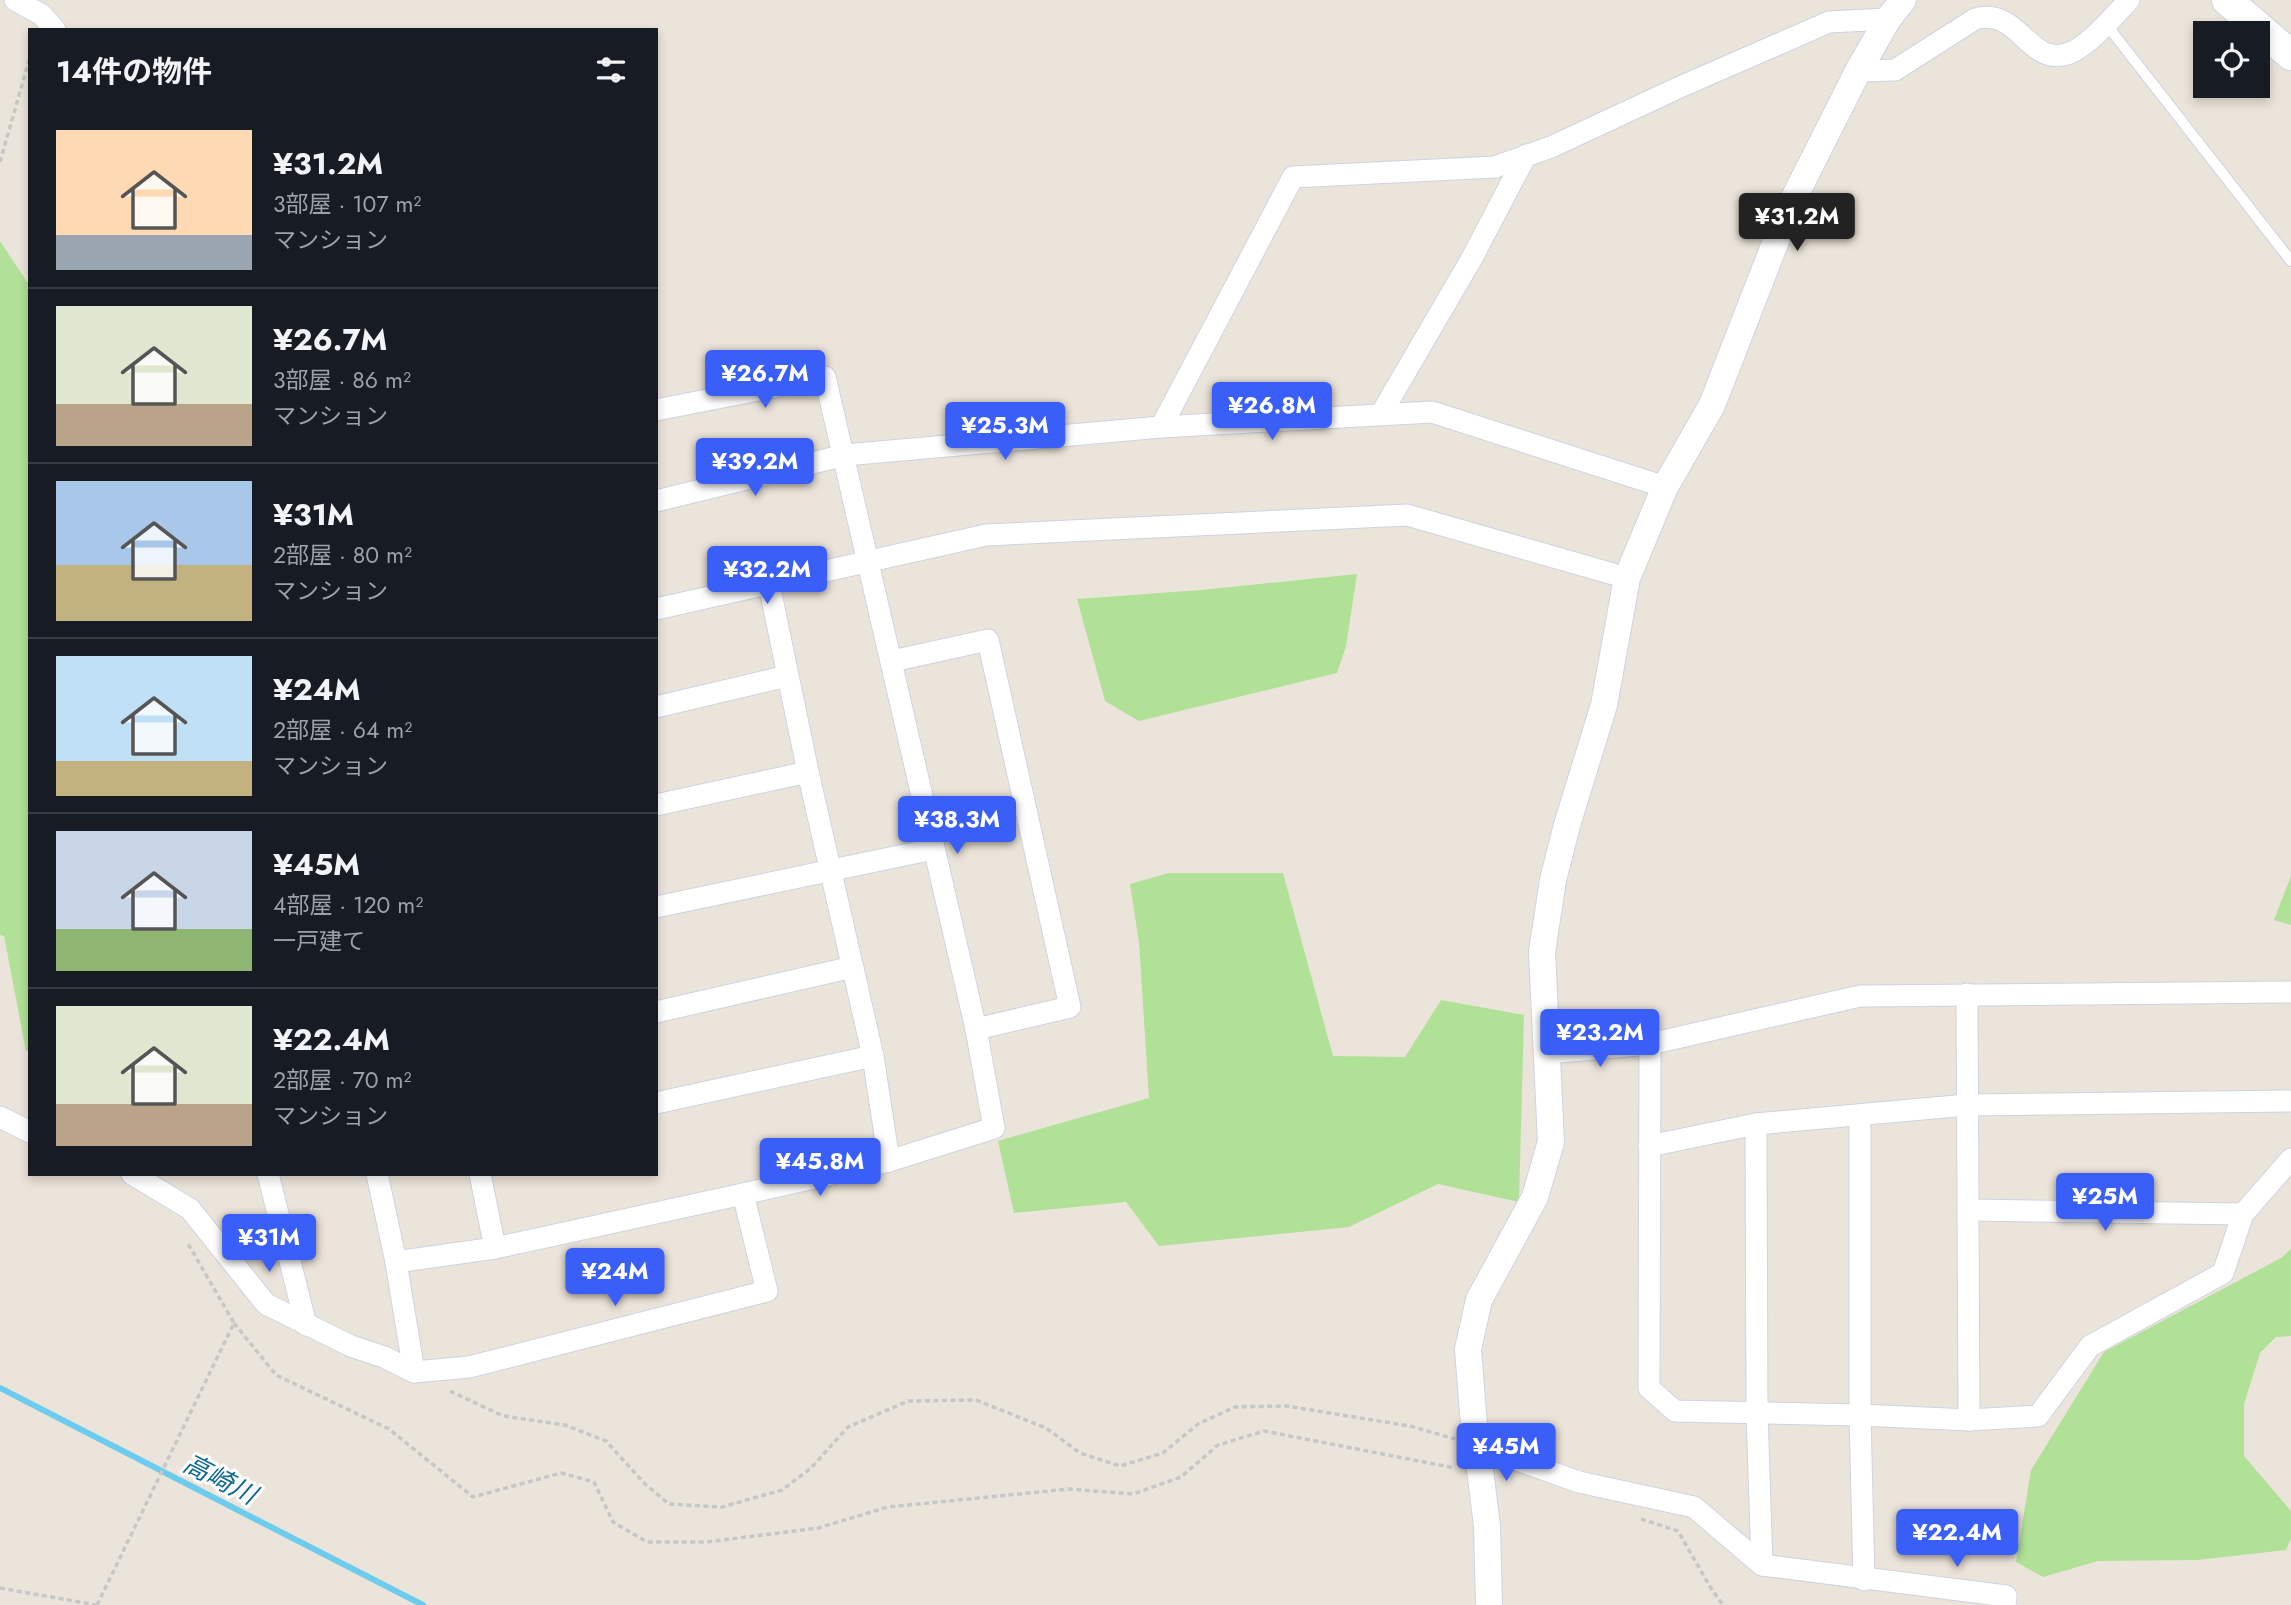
<!DOCTYPE html>
<html lang="ja">
<meta charset="utf-8">
<style>
:root{--surface:#171b24;--page:#20242c;--text:#f1f3f6;--muted:#9ea1a6;--line:#363941;--accent:#3a5ef8}
body{margin:0;font-family:Jost,"Noto Sans JP",sans-serif;background:var(--page);color:var(--text);height:100vh;display:flex;flex-direction:column;font-size:26px;white-space:nowrap}
*{box-sizing:border-box;margin:0}
p{font-size:23px;color:var(--muted)}
.icon{flex:none;width:38px;height:38px;fill:none;stroke:currentColor;stroke-width:2;stroke-linecap:round;stroke-linejoin:round}
.map{position:relative;flex:1;overflow:hidden}
.drawer{position:absolute;left:28px;top:28px;width:630px;height:1148px;display:flex;flex-direction:column;background:var(--surface);border-radius:0px;box-shadow:0 4px 10px #0003}
.drawer>*{flex:none}
.controls{position:absolute;left:2193px;top:21px;display:grid;gap:14px}
.controls a{display:grid;place-items:center;width:77px;height:77px;border-radius:0px;background:var(--surface);box-shadow:0 4px 10px #0003;font-size:35px}
.price{position:absolute;translate:-50% -60px;padding:0 16px;border-radius:7px;background:var(--accent);color:#fff;font-size:23px;line-height:46px;filter:drop-shadow(0 2px 4px #0008)}
.price::after{content:'';position:absolute;left:50%;top:42px;width:21px;height:16px;margin-left:-10px;background:inherit;clip-path:polygon(0 0,100% 0,50% 100%)}
.price.current{background:#222;color:#fff}
ul{padding:0;list-style:none}
li{display:flex;align-items:center;gap:21px;height:175px;padding:0 28px}
li+li{border-top:2px solid var(--line)}
li span{display:grid;place-items:center;flex:none;width:196px;height:140px;border-radius:0px;color:#555}
li>.icon{margin-inline-start:auto}
span .icon{width:84px;height:84px;fill:#fffc;stroke-width:1}
li b{font-size:30px}
h2{display:flex;justify-content:space-between;align-items:center;height:84px;padding:0 28px;font-size:30px}
.map>svg:first-child{display:block}
.green{fill:#b0e196}
.lines{fill:none;stroke-linecap:round;stroke-linejoin:round}
.stream{stroke:#6dcbed;stroke-width:6}
.service-casing{stroke:#cfd3e1;stroke-width:12}
.minor-casing{stroke:#cfd3e1;stroke-width:23}
.tertiary-casing{stroke:#cfd3e1;stroke-width:28}
.secondary-casing{stroke:#cfd3e1;stroke-width:32}
.path{stroke:#c7c7c7;stroke-width:3.5;stroke-dasharray:5 3.5;stroke-linecap:butt}
.service{stroke:#fff;stroke-width:10}
.minor{stroke:#fff;stroke-width:21}
.tertiary{stroke:#fff;stroke-width:26}
.secondary{stroke:#fff;stroke-width:30}
.labels{text-anchor:middle;dominant-baseline:central;stroke-width:6;stroke-linejoin:round;paint-order:stroke}
.water-label{font-size:26px;font-style:italic;fill:#0e6896;stroke:#fff}
</style>
<div class="map">
<svg width="2291" height="1605" viewBox="0 0 2291 1605">
<rect width="100%" height="100%" fill="#ebe4da"/>
<g class="green">
<path d="M0 241 27 282 30 281V1051H26L4 936 0 935Z"/>
<path d="M1357 574 1346 646 1337 673 1139 721 1105 701 1077 599 1201 590Z"/>
<path d="M1169 873H1283L1333 1056 1405 1057 1441 1000 1524 1015 1519 1202 1438 1184 1349 1227 1159 1246 1126 1202 1014 1213 998 1141 1149 1098 1139 942 1130 884Z"/>
<path d="M2291 876V925L2274 920Z"/>
<path d="M2291 1249V1336L2276 1337 2260 1353 2244 1404V1456L2291 1511V1539L2286 1550 2197 1560 2098 1561 2043 1577 2016 1562 2031 1470 2104 1352 2281 1258Z"/>
</g>
<g class="lines">
<path class="stream" d="M0 1388 423 1605"/>
<defs>
<path id="service" d="M2106 24 2291 261"/>
<g id="minor">
<path d="M15 0 42 15 55 30"/>
<path d="M1858 71 1895 70 1975 19C2021 6 2028 71 2072 52 2091 43 2114 16 2129 0"/>
<path d="M1381 414 1472 258 1526 155"/>
<path d="M1161 427 1293 177 1495 167 1551 147 1680 87 1829 22 1888 19"/>
<path d="M656 501 845 455 1161 427 1432 412 1665 487"/>
<path d="M769 584 808 772 873 1056 889 1161"/>
<path d="M656 609 986 535 1407 515 1627 578"/>
<path d="M892 661 988 640 1070 1007 976 1029"/>
<path d="M656 707 787 676"/>
<path d="M656 805 808 772"/>
<path d="M656 907 933 849"/>
<path d="M1967 994 1969 1420"/>
<path d="M656 1012 853 967"/>
<path d="M1650 1044 1649 1388 1675 1411 1860 1415 1969 1420 2038 1416 2090 1346 2223 1273 2243 1214 2291 1159"/>
<path d="M1547 1053 1650 1044 1860 996 2291 992"/>
<path d="M656 1103 873 1056"/>
<path d="M1860 1115V1415L1864 1580"/>
<path d="M0 1117 30 1132"/>
<path d="M1756 1124 1757 1412 1762 1565"/>
<path d="M1649 1146 1756 1124 1967 1105 2291 1101"/>
<path d="M132 1174 190 1209 266 1304 351 1346 384 1357 414 1372 469 1367 767 1291 743 1194"/>
<path d="M268 1174 306 1325"/>
<path d="M377 1174 396 1262 414 1372"/>
<path d="M480 1174 495 1248"/>
<path d="M1968 1210 2243 1214"/>
<path d="M396 1262 495 1248 743 1194 889 1161 994 1128 976 1029 825 377 656 410"/>
<path d="M1478 1446 1579 1482 1694 1507 1762 1565 2006 1596 2005 1605"/>
</g>
<path id="tertiary" d="M1489 1605 1487 1526 1473 1414 1468 1349 1479 1300 1535 1197 1551 1142 1542 952 1553 880 1567 825 1604 705 1627 578 1665 487 1712 405 1788 210 1858 71 1888 19 1903 0"/>
<path id="secondary" d="M2227 0 2291 55"/>
</defs>
<use href="#service" class="service-casing"/>
<use href="#minor" class="minor-casing"/>
<use href="#tertiary" class="tertiary-casing"/>
<use href="#secondary" class="secondary-casing"/>
<g class="path">
<path d="M0 162 30 57"/>
<path d="M234 1323 276 1375 389 1429 473 1497 561 1473 594 1482 613 1522 647 1542H707L818 1528 888 1507 1069 1489 1133 1494 1181 1477 1218 1445 1264 1431 1455 1468"/>
<path d="M450 1391 503 1416 565 1425 606 1441 645 1484 669 1504 722 1507 782 1490 811 1468 848 1427 908 1401 976 1400 1046 1428 1080 1453 1120 1466 1163 1453 1198 1424 1235 1407 1286 1406 1410 1426 1455 1439"/>
<path d="M1641 1519 1678 1531 1712 1590 1723 1605"/>
<path d="M0 1588 97 1605"/>
<path d="M97 1605 234 1323 187 1242"/>
</g>
<use href="#service" class="service"/>
<use href="#minor" class="minor"/>
<use href="#tertiary" class="tertiary"/>
<use href="#secondary" class="secondary"/>
</g>
<g class="labels">
<g class="water-label">
<text transform="translate(220 1479) rotate(27)">高崎川</text>
</g>
</g>
</svg>
<div class="controls">
<a><svg class="icon" aria-label="locate" viewBox="0 0 24 24"><circle cx="12" cy="12" r="6"/><path d="M12 2v4M12 18v4M2 12h4M18 12h4"/></svg></a>
</div>
<b class="price current" style="left:1797px;top:253px">¥31.2M</b>
<b class="price" style="left:765px;top:410px">¥26.7M</b>
<b class="price" style="left:1272px;top:442px">¥26.8M</b>
<b class="price" style="left:1005px;top:462px">¥25.3M</b>
<b class="price" style="left:755px;top:498px">¥39.2M</b>
<b class="price" style="left:767px;top:606px">¥32.2M</b>
<b class="price" style="left:957px;top:856px">¥38.3M</b>
<b class="price" style="left:1600px;top:1069px">¥23.2M</b>
<b class="price" style="left:820px;top:1198px">¥45.8M</b>
<b class="price" style="left:2105px;top:1233px">¥25M</b>
<b class="price" style="left:269px;top:1274px">¥31M</b>
<b class="price" style="left:615px;top:1308px">¥24M</b>
<b class="price" style="left:1506px;top:1483px">¥45M</b>
<b class="price" style="left:1957px;top:1569px">¥22.4M</b>
<section class="drawer">
<h2>14件の物件<svg class="icon" aria-label="filters" viewBox="0 0 24 24"><path d="M4 7h16M4 17h16"/><circle cx="9" cy="7" r="2"/><circle cx="15" cy="17" r="2"/></svg></h2>
<ul>
<li><span style="background:linear-gradient(#ffd9b3 75%,#9aa5b1 0)"><svg class="icon" aria-label="home" viewBox="0 0 24 24"><path d="M3 11l9-7 9 7M6 9v11h12V9"/></svg></span><div><b>¥31.2M</b><p>3部屋 · 107 m²</p><p>マンション</p></div></li>
<li><span style="background:linear-gradient(#dfe7d0 70%,#b9a48a 0)"><svg class="icon" aria-label="home" viewBox="0 0 24 24"><path d="M3 11l9-7 9 7M6 9v11h12V9"/></svg></span><div><b>¥26.7M</b><p>3部屋 · 86 m²</p><p>マンション</p></div></li>
<li><span style="background:linear-gradient(#a9c7e8 60%,#c2b280 0)"><svg class="icon" aria-label="home" viewBox="0 0 24 24"><path d="M3 11l9-7 9 7M6 9v11h12V9"/></svg></span><div><b>¥31M</b><p>2部屋 · 80 m²</p><p>マンション</p></div></li>
<li><span style="background:linear-gradient(#bfe0f5 75%,#c2b280 0)"><svg class="icon" aria-label="home" viewBox="0 0 24 24"><path d="M3 11l9-7 9 7M6 9v11h12V9"/></svg></span><div><b>¥24M</b><p>2部屋 · 64 m²</p><p>マンション</p></div></li>
<li><span style="background:linear-gradient(#c9d6e8 70%,#8fb573 0)"><svg class="icon" aria-label="home" viewBox="0 0 24 24"><path d="M3 11l9-7 9 7M6 9v11h12V9"/></svg></span><div><b>¥45M</b><p>4部屋 · 120 m²</p><p>一戸建て</p></div></li>
<li><span style="background:linear-gradient(#dfe7d0 70%,#b9a48a 0)"><svg class="icon" aria-label="home" viewBox="0 0 24 24"><path d="M3 11l9-7 9 7M6 9v11h12V9"/></svg></span><div><b>¥22.4M</b><p>2部屋 · 70 m²</p><p>マンション</p></div></li>
</ul>
</section>
</div>
